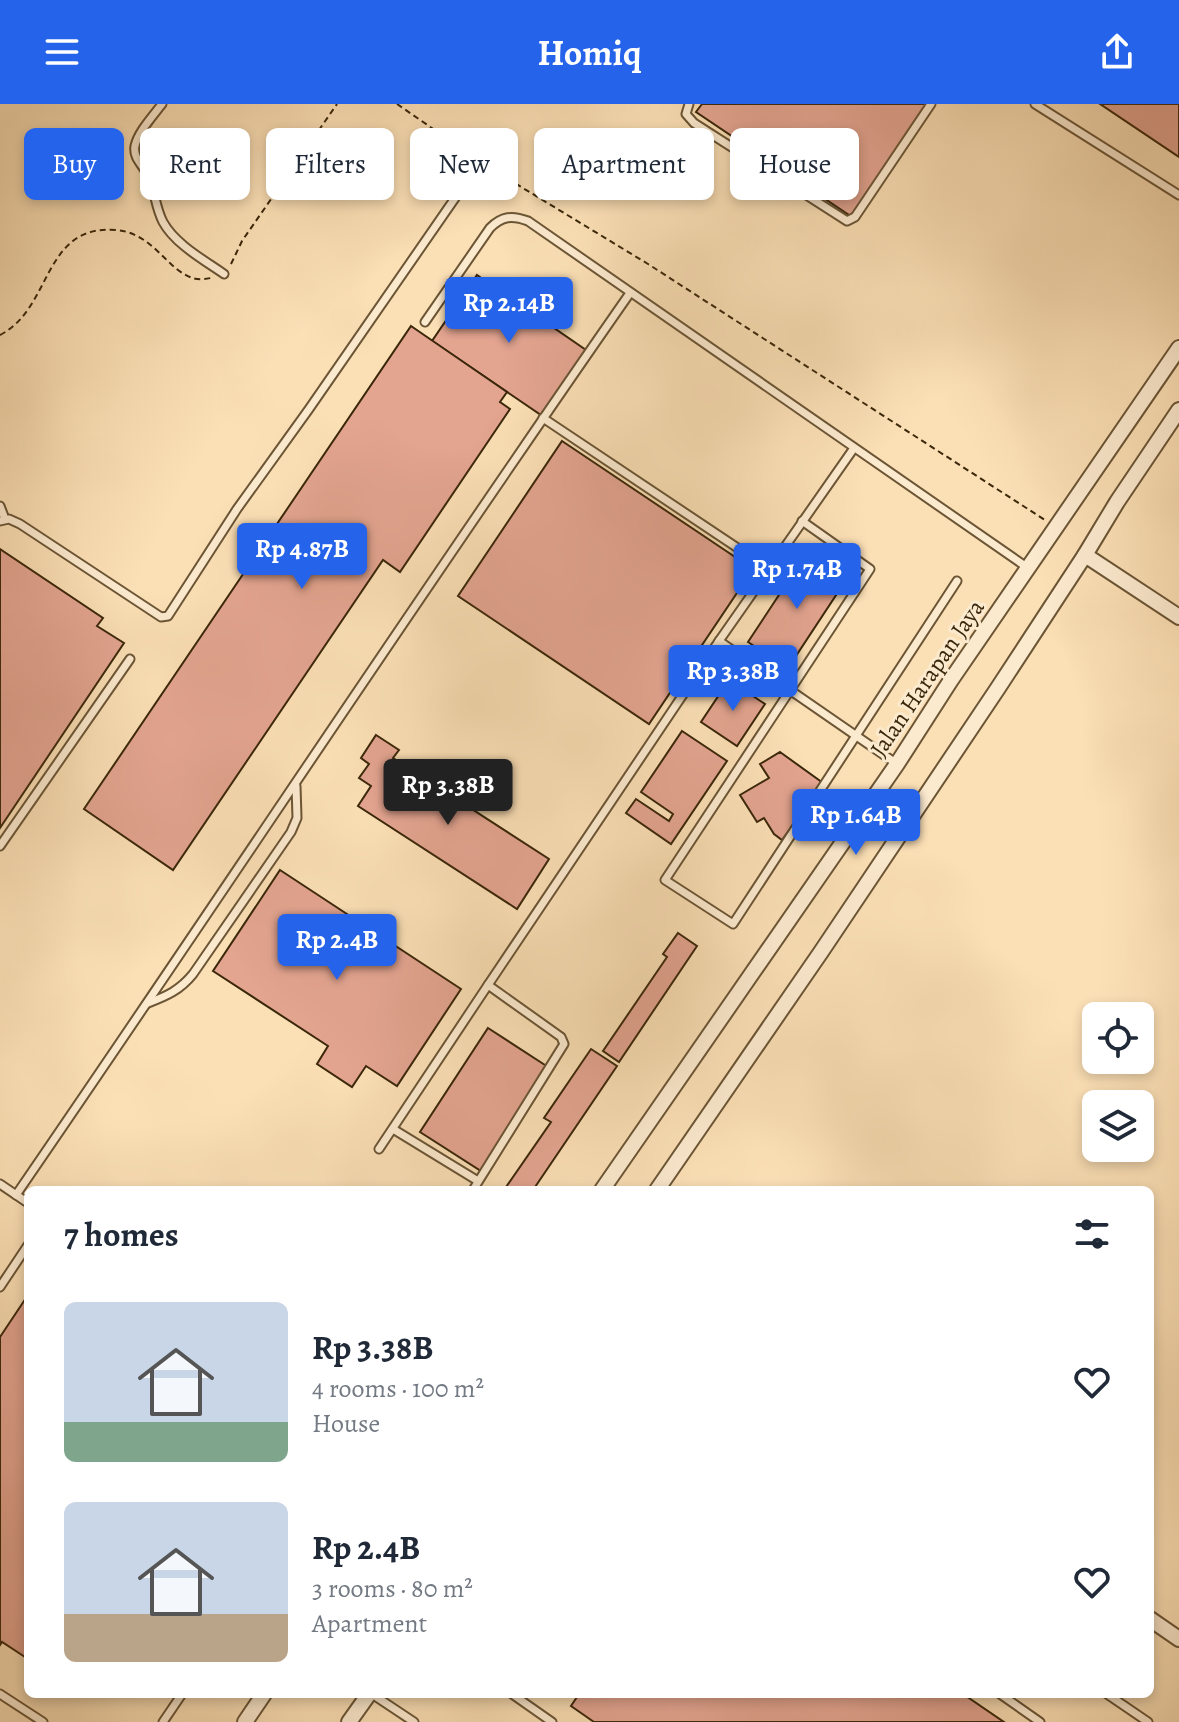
<!DOCTYPE html>
<meta charset="utf-8">
<style>
:root{--surface:#fff;--page:#f2f2f3;--text:#1f2937;--muted:#747a83;--accent:#2563eb}
body{margin:0;font-family:Alegreya,serif;background:var(--page);color:var(--text);height:100vh;display:flex;flex-direction:column;font-size:30px;white-space:nowrap}
*{box-sizing:border-box;margin:0}
p{font-size:26px;color:var(--muted)}
.icon{flex:none;width:44px;height:44px;fill:none;stroke:currentColor;stroke-width:2;stroke-linecap:round;stroke-linejoin:round}
.map{position:relative;flex:1;overflow:hidden}
.side{position:absolute;left:24px;top:1082px;width:1130px;height:512px;display:flex;flex-direction:column;background:var(--surface);border-radius:12px;box-shadow:0 4px 12px #0003}
.side>*{flex:none}
.banner{position:absolute;left:24px;top:24px;width:1132px;height:72px;display:flex;gap:16px}
.fabs{position:absolute;left:1082px;top:898px;display:grid;gap:16px}
.fabs a{display:grid;place-items:center;width:72px;height:72px;border-radius:12px;background:var(--surface);box-shadow:0 4px 12px #0003;font-size:40px}
.price{position:absolute;translate:-50% -68px;padding:0 18px;border-radius:8px;background:var(--accent);color:#fff;font-size:26px;line-height:52px;filter:drop-shadow(0 2px 4px #0008)}
.price::after{content:'';position:absolute;left:50%;top:48px;width:24px;height:18px;margin-left:-12px;background:inherit;clip-path:polygon(0 0,100% 0,50% 100%)}
.price.on{background:#222;color:#fff}
ul{padding:0;list-style:none}
li{display:flex;align-items:center;gap:24px;height:200px;padding:0 40px}
li span{display:grid;place-items:center;flex:none;width:224px;height:160px;border-radius:12px;color:#555}
li>.icon{margin-inline-start:auto}
span .icon{width:96px;height:96px;fill:#fffc;stroke-width:1}
li b{font-size:34px}
h2{display:flex;justify-content:space-between;align-items:center;height:96px;padding:0 40px;font-size:34px}
.chip{padding:0 28px;border-radius:12px;background:var(--surface);box-shadow:0 4px 12px #0003;font-size:28px;line-height:72px}
.chip.on{background:var(--accent);color:#fff}
header{display:flex;justify-content:space-between;align-items:center;height:104px;padding:0 40px;background:var(--accent);color:#fff;font-size:36px;font-weight:700}
.map>svg:first-child{display:block}
.building{fill:#e3a490;stroke:#3b270a;stroke-width:2}
.lines{fill:none;stroke-linecap:round;stroke-linejoin:round}
.service-casing{stroke:#6b5535;stroke-width:11}
.minor-casing{stroke:#6b5535;stroke-width:18}
.path{stroke:#3b270a;stroke-width:2;stroke-dasharray:6 4;stroke-linecap:butt}
.service{stroke:#fceacf;stroke-width:7}
.minor{stroke:#fceacf;stroke-width:14}
.labels{text-anchor:middle;dominant-baseline:central;stroke-width:6;stroke-linejoin:round;paint-order:stroke}
.street-label{font-size:24px;fill:#3b270a;stroke:#fceacf}
</style>
<header><svg class="icon" aria-label="menu" viewBox="0 0 24 24"><path d="M4 6h16M4 12h16M4 18h16"/></svg>Homiq<svg class="icon" aria-label="share" viewBox="0 0 24 24"><path d="M12 15V3M7 8l5-5 5 5M5 13v7h14v-7"/></svg></header>
<div class="map">
<svg width="1179" height="1618" viewBox="0 0 1179 1618">
<rect width="100%" height="100%" fill="#fbdfb5"/>
<filter id="stains"><feTurbulence type="fractalNoise" baseFrequency=".0025" numOctaves="4"/><feColorMatrix values="0 0 0 0 .2 0 0 0 0 .09 0 0 0 0 .02 0 0 0 .5 -.17"/></filter>
<radialGradient id="worn" r=".72"><stop offset=".6" stop-color="#630" stop-opacity="0"/><stop offset="1" stop-color="#630" stop-opacity=".3"/></radialGradient>
<g class="building">
<path d="M702 0H928L852 113 696 8Z"/>
<path d="M1100 0H1179V53Z"/>
<path d="M477 171 586 246 541 311 432 237Z"/>
<path d="M411 222 507 288 500 298 510 305 400 468 383 456 173 766 84 705Z"/>
<path d="M562 337 753 465 649 620 458 492Z"/>
<path d="M0 445 103 514 97 522 124 539 0 724Z"/>
<path d="M806 450 846 476 788 564 748 538Z"/>
<path d="M729 576 765 600 737 642 701 618Z"/>
<path d="M682 627 727 657 671 740 626 709 636 695 669 717 673 710 641 688Z"/>
<path d="M376 631 399 646 393 654 549 755 517 805 358 702 371 682 359 674 369 660 361 654Z"/>
<path d="M780 648 823 679 782 736 774 730 764 714 757 718 740 691 769 674 760 660Z"/>
<path d="M280 766 461 885 397 982 366 962 352 983 317 960 328 942 213 867Z"/>
<path d="M678 829 697 842 619 958 603 947 667 853 663 850Z"/>
<path d="M488 924 548 963 481 1067 420 1028Z"/>
<path d="M591 945 617 962 533 1086H504L551 1018 544 1014Z"/>
<path d="M28 1191V1555L2 1538 0 1541V1233Z"/>
<path d="M579 1590H963L1004 1618H594L571 1602Z"/>
</g>
<g class="lines">
<defs>
<g id="service">
<path d="M162 0C153 12 138 28 135 42 133 54 142 60 147 70 155 85 155 103 163 118 175 140 204 156 224 170"/>
<path d="M689 0 686 10 694 19 847 117 855 113 931 0"/>
<path d="M1035 0 1179 91"/>
<path d="M425 218 490 124C502 112 512 111 528 117L1028 464"/>
<path d="M543 314 769 465"/>
<path d="M0 402 5 415"/>
<path d="M0 417 9 415 20 420 161 513 168 512 237 405 309 305 480 58"/>
<path d="M802 417 870 465 665 776 733 820 957 477"/>
<path d="M719 537 897 660"/>
<path d="M0 742 130 555"/>
<path d="M488 881 719 537 854 344"/>
<path d="M148 899C167 892 180 886 193 870L291 728 297 714 296 682"/>
<path d="M393 1025 478 1077"/>
<path d="M379 1045 488 881 561 933 564 940 473 1086"/>
<path d="M0 1080 28 1099"/>
<path d="M16 1091C222 791 422 487 630 189"/>
<path d="M0 1183 28 1141"/>
<path d="M0 1590 43 1618"/>
<path d="M372 1590 414 1618"/>
<path d="M512 1590 552 1618"/>
<path d="M1000 1590 1040 1618"/>
<path d="M1107 1590 1148 1618"/>
<path d="M163 1618 182 1590"/>
</g>
<g id="minor">
<path d="M1085 451 1179 513"/>
<path d="M602 1086 897 660 951 576 1179 244"/>
<path d="M657 1086 821 848 998 584 1085 451 1117 398 1179 306"/>
<path d="M1150 1515 1179 1535"/>
<path d="M245 1618 264 1590"/>
<path d="M349 1618 369 1590"/>
</g>
</defs>
<use href="#service" class="service-casing"/>
<use href="#minor" class="minor-casing"/>
<g class="path">
<path d="M397 0 471 51"/>
<path d="M490 64 648 160 1045 416"/>
<path d="M231 160 242 137 337 0"/>
<path d="M0 231C53 204 42 120 116 126 141 128 155 145 172 161 178 166 185 172 193 174 198 176 205 175 211 174"/>
</g>
<use href="#service" class="service"/>
<use href="#minor" class="minor"/>
</g>
<g class="labels">
<g class="street-label">
<text transform="translate(927 574) rotate(-56)">Jalan Harapan Jaya</text>
</g>
</g>
<rect width="100%" height="100%" filter="url(#stains)"/>
<rect width="100%" height="100%" fill="url(#worn)"/>
</svg>
<div class="fabs">
<a><svg class="icon" aria-label="locate" viewBox="0 0 24 24"><circle cx="12" cy="12" r="6"/><path d="M12 2v4M12 18v4M2 12h4M18 12h4"/></svg></a>
<a><svg class="icon" aria-label="layers" viewBox="0 0 24 24"><path d="M12 4l9 5-9 5-9-5zM3 14l9 5 9-5"/></svg></a>
</div>
<b class="price" style="left:509px;top:241px">Rp 2.14B</b>
<b class="price" style="left:302px;top:487px">Rp 4.87B</b>
<b class="price" style="left:797px;top:507px">Rp 1.74B</b>
<b class="price" style="left:733px;top:609px">Rp 3.38B</b>
<b class="price on" style="left:448px;top:723px">Rp 3.38B</b>
<b class="price" style="left:856px;top:753px">Rp 1.64B</b>
<b class="price" style="left:337px;top:878px">Rp 2.4B</b>
<div class="banner">
<a class="chip on">Buy</a>
<a class="chip">Rent</a>
<a class="chip">Filters</a>
<a class="chip">New</a>
<a class="chip">Apartment</a>
<a class="chip">House</a>
</div>
<section class="side">
<h2>7 homes<svg class="icon" aria-label="filters" viewBox="0 0 24 24"><path d="M4 7h16M4 17h16"/><circle cx="9" cy="7" r="2"/><circle cx="15" cy="17" r="2"/></svg></h2>
<ul>
<li><span style="background:linear-gradient(#c9d6e8 75%,#7fa58c 0)"><svg class="icon" aria-label="home" viewBox="0 0 24 24"><path d="M3 11l9-7 9 7M6 9v11h12V9"/></svg></span><div><b>Rp 3.38B</b><p>4 rooms · 100 m²</p><p>House</p></div><svg class="icon" aria-label="heart" viewBox="0 0 24 24"><path d="M12 20l-8-8c-3-5 5-10 8-4 3-6 11-1 8 4z"/></svg></li>
<li><span style="background:linear-gradient(#c9d6e8 70%,#b9a48a 0)"><svg class="icon" aria-label="home" viewBox="0 0 24 24"><path d="M3 11l9-7 9 7M6 9v11h12V9"/></svg></span><div><b>Rp 2.4B</b><p>3 rooms · 80 m²</p><p>Apartment</p></div><svg class="icon" aria-label="heart" viewBox="0 0 24 24"><path d="M12 20l-8-8c-3-5 5-10 8-4 3-6 11-1 8 4z"/></svg></li>
</ul>
</section>
</div>
